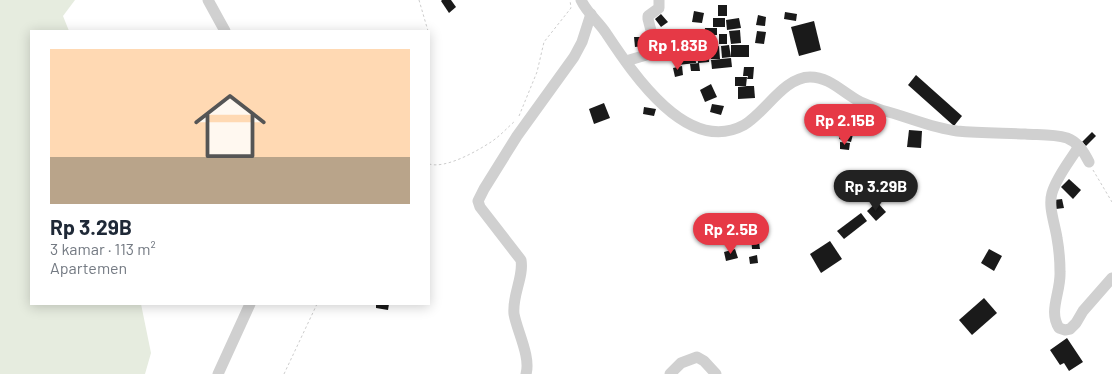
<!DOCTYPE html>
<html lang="id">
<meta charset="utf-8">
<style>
:root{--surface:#fff;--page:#f6f6f7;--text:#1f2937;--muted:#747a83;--line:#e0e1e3;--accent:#e63946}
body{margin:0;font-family:Barlow,sans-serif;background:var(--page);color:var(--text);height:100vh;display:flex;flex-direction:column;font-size:19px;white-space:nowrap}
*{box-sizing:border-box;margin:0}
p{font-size:16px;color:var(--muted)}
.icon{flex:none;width:28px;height:28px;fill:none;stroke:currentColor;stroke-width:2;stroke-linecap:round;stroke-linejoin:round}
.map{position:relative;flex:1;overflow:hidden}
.details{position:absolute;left:30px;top:30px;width:400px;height:275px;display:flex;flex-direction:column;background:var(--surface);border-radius:0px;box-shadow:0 2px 12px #0003}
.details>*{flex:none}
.price{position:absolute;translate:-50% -42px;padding:0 11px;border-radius:18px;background:var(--accent);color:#fff;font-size:16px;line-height:32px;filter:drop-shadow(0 1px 2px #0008)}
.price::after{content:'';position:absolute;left:50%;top:30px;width:15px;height:11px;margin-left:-8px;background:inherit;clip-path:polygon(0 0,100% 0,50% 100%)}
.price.current{background:#222;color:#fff}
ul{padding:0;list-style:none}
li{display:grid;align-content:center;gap:10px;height:265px;padding:0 20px}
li+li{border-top:1px solid var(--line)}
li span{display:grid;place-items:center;height:155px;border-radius:0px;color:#555}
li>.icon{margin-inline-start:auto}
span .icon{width:90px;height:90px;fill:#fffc;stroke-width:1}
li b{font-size:21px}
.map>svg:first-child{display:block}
.green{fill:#e6ecdf}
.building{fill:#1a1a1a}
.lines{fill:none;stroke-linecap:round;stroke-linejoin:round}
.path{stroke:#cdcdcd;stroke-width:1;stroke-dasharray:2.5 2.5;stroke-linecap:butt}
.minor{stroke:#d0d0d0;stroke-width:11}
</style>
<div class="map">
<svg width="1112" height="374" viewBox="0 0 1112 374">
<rect width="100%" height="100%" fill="#fff"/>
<path class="green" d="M0 0H75L63 16 69 31H31V304H141L151 353 145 374H0Z"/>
<g class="building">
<path d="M442 0H451L456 7 449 13 441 1Z"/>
<rect x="718" y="5" width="9" height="11"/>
<path d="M694 11 704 13 702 23 692 22Z"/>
<path d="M785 12 797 14 796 21 784 19Z"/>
<path d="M661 14 668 22 661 27 655 19Z"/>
<path d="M758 15 766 17 765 26 756 25Z"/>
<rect x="713" y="18" width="12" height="9"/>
<path d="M739 18 741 28 727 30 726 20Z"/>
<path d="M814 21 821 50 799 56 791 27Z"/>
<path d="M705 28H717V35H704Z"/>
<path d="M740 30 741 43 731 44 729 31Z"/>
<path d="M757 31 766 32 764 44 755 43Z"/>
<path d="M691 34 695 51 675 54 674 45H677L676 36Z"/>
<rect x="719" y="34" width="8" height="10"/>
<path d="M634 37H644V46L635 47Z"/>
<path d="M715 38 716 47 719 46 720 59H711L710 47 697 48 696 39Z"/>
<path d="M729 45 731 57 722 58 721 46Z"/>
<rect x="731" y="45" width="18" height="12"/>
<path d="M698 49H709V62L698 63Z"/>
<path d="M695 53 696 63 678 65 676 55Z"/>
<path d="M731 58 732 67 712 69 711 60Z"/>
<path d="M699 63 700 71H691L690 64Z"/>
<path d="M682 66 683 75 675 77 673 68Z"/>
<path d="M744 67H754L753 79H747L748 76H743Z"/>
<path d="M916 75 962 116 954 126 908 85Z"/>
<path d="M735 77H747L746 86H735Z"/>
<path d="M711 84 717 97 705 102 700 90Z"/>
<path d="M747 86H754L755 98 738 99V87Z"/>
<path d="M604 103 610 118 594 124 589 109Z"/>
<path d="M712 104 724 106 721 115 710 112Z"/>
<path d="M644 107 656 109 654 116 643 114Z"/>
<path d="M844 120 856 123 851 142 839 139Z"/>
<path d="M909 130 922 131 921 148 907 147Z"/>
<path d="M1092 132 1096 136 1086 146 1082 142Z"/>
<path d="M840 142 850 143 849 150 840 149Z"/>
<path d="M1069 179 1081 190 1073 199 1061 187Z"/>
<path d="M1062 199 1064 208 1056 209 1054 200Z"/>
<path d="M877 202 886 212 876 221 867 211Z"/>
<path d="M861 213 867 221 844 239 837 231Z"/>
<path d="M758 235 760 249H752L751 236Z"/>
<path d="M830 241 842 259 821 273 810 254Z"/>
<path d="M735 249 738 258 726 261 724 252Z"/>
<path d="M989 249 1002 256 994 271 981 263Z"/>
<path d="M757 255 758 263 750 264 749 257Z"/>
<path d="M984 298 997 313 972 335 959 320Z"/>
<path d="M376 304H389L388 310 376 308Z"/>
<path d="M1067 338 1083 362 1069 371 1064 363 1060 365 1050 350Z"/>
</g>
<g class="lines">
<g class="path">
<path d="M419 0 428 31"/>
<path d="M519 116 537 72 544 42 571 8 570 0"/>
<path d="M429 164C446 169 477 151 491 142 500 136 507 128 515 121"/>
<path d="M1093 170 1112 202"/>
<path d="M284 374 317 304"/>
</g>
<g class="minor">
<path d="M208 0 225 31"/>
<path d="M581 0C587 13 598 21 606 33 632 72 687 156 744 125 765 113 784 77 810 77 829 77 841 91 857 100 864 104 873 107 881 110 906 116 931 128 957 131 980 133 1003 133 1025 134 1039 135 1053 134 1067 138 1078 142 1084 152 1089 162"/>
<path d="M626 61 653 53 656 50 648 19V16L659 8V0"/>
<path d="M1079 146C1070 161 1057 176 1052 193 1048 207 1055 224 1057 238 1059 249 1060 261 1060 272 1061 292 1048 311 1059 328L1065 330 1070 329 1076 323 1083 311 1112 278"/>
<path d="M218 374 250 304"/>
<path d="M526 374C531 357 517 331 514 314 512 295 524 277 521 260L480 207 478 201 484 189 517 136 574 57 582 42 591 14"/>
<path d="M670 374 681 363 697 357 704 361 716 374"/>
</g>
</g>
</svg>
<b class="price" style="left:678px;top:71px">Rp 1.83B</b>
<b class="price" style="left:845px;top:146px">Rp 2.15B</b>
<b class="price current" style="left:876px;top:212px">Rp 3.29B</b>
<b class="price" style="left:731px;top:255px">Rp 2.5B</b>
<section class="details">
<ul>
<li><span style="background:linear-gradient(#ffd9b3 70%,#b9a48a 0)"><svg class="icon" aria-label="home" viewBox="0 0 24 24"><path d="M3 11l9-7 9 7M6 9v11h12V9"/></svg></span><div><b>Rp 3.29B</b><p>3 kamar · 113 m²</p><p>Apartemen</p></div></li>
</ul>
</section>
</div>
